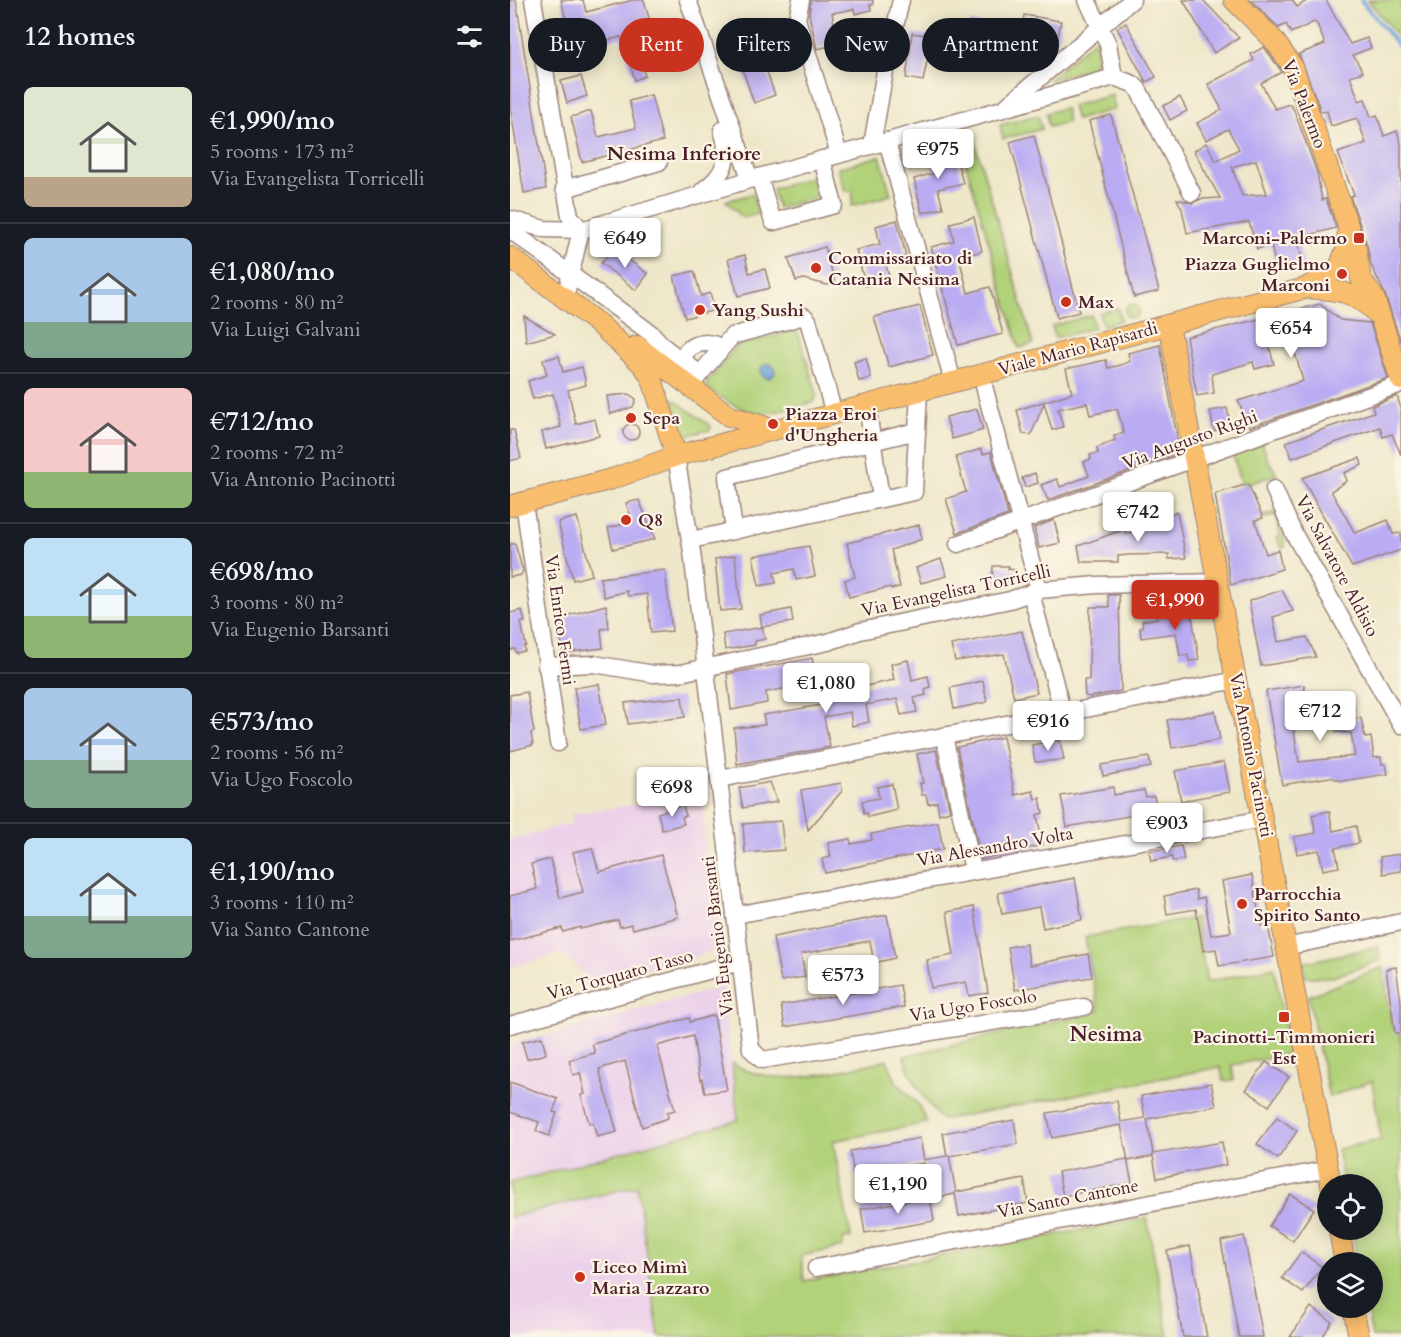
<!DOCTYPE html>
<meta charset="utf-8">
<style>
:root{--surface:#171b24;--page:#242831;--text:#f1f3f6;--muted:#9ea1a6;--line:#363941;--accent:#c8321e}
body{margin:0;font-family:Cardo,serif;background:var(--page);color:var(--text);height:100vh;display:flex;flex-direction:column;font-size:22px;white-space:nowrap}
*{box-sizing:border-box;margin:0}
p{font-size:20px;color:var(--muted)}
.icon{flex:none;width:33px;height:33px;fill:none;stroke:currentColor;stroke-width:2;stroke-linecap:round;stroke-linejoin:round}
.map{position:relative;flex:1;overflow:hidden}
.panel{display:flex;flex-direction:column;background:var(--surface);width:510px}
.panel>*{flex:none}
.top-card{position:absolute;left:18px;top:18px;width:570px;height:54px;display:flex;gap:12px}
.fabs{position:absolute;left:807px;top:1174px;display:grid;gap:12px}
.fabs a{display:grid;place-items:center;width:66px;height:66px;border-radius:50%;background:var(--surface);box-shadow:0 3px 15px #0003;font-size:30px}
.price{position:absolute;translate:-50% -51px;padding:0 14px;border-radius:6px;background:#fff;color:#222;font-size:20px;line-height:39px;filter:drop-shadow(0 2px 3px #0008)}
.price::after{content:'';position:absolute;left:50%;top:36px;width:18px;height:14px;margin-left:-9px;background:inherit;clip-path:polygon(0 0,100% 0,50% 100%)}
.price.current{background:var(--accent);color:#fff}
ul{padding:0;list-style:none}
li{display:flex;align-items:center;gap:18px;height:150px;padding:0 24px}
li+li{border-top:2px solid var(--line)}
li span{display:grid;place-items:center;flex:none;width:168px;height:120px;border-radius:9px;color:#555}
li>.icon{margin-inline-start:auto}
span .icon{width:72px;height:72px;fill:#fffc;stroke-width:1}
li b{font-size:26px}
h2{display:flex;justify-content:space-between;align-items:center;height:72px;padding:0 24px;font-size:26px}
.pill{padding:0 21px;border-radius:27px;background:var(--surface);box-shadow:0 3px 15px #0003;font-size:21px;line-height:54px}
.pill.current{background:var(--accent);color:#fff}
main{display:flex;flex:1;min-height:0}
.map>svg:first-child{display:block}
.built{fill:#ecd1ea}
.green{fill:#b2d27a;stroke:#7e7852;stroke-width:1.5}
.water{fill:#6aa2d9;stroke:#5a6082;stroke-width:1.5}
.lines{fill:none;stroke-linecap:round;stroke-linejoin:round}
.stream{stroke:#6aa2d9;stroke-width:4}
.building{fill:#baabf3;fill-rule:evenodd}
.minor-casing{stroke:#9c837a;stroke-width:19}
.major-casing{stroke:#9c837a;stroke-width:22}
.minor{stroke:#fff;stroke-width:16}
.major{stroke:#f9be6d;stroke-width:20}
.poi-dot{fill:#c8321e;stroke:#fcf5e5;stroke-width:2}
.labels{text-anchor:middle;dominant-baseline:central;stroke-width:4.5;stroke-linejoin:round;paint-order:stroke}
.street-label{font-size:18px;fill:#4a1f2b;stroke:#fcf5e5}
.poi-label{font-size:18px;font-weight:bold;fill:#4a1f2b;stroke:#fcf5e5;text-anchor:start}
.neighbourhood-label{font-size:20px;font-weight:bold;fill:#4a1f2b;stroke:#fcf5e5}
.quarter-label{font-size:21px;font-weight:bold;fill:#4a1f2b;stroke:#fcf5e5}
</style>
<main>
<section class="panel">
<h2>12 homes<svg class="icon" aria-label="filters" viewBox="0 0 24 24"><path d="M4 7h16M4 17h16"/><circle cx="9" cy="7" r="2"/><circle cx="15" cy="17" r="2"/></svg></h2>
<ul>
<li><span style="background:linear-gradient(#dfe7d0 75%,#b9a48a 0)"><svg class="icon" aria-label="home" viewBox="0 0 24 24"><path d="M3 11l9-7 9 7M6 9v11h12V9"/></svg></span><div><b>€1,990/mo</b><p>5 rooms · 173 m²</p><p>Via Evangelista Torricelli</p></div></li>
<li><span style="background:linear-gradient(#a9c7e8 70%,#7fa58c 0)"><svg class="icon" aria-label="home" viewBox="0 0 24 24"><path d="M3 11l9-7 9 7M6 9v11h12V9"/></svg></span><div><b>€1,080/mo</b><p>2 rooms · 80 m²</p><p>Via Luigi Galvani</p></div></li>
<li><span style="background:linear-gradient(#f6c9c9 70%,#8fb573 0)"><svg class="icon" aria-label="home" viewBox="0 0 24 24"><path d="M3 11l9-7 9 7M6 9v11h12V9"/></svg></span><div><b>€712/mo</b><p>2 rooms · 72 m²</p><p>Via Antonio Pacinotti</p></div></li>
<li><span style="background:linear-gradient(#bfe0f5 65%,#8fb573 0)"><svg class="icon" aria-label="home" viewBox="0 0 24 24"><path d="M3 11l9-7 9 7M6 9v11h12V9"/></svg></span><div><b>€698/mo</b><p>3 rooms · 80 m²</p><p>Via Eugenio Barsanti</p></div></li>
<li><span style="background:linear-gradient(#a9c7e8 60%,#7fa58c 0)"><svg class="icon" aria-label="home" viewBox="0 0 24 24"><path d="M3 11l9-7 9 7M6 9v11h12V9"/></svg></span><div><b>€573/mo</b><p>2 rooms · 56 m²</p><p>Via Ugo Foscolo</p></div></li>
<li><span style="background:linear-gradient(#bfe0f5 65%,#7fa58c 0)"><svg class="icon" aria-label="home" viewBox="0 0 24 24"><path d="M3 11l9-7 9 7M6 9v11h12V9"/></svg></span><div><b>€1,190/mo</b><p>3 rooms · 110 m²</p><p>Via Santo Cantone</p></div></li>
</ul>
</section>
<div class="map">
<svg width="891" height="1337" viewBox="0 0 891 1337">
<rect width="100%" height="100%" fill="#fcf5e5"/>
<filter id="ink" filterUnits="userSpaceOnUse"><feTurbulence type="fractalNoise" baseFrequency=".0167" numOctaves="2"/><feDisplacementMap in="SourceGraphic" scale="12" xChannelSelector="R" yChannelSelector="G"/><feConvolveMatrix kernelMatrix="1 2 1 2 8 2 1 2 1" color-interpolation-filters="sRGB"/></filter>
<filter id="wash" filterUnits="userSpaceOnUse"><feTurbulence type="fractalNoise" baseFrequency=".008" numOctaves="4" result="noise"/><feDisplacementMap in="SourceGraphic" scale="24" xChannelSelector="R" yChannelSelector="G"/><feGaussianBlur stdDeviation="1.35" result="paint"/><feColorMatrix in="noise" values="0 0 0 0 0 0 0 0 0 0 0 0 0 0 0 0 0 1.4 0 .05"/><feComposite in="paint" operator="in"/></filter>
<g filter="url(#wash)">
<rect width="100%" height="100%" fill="#eee7c9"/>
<g class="built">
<path d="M193 794 196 854 210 949 85 984 52 953 0 967V840L63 823 61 814Z"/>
<path d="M212 987 228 1120 0 1183V1045Z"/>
<path d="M127 1186 149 1337H0V1217Z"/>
</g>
<g class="green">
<path d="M858 0H891V41Z"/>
<path d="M587 37 586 67 538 80Z"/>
<path d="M602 95 605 109 566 120 562 106Z"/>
<path d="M555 108 558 122 539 127 536 113Z"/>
<path d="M528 115 532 129 493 139 490 125Z"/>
<path d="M462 132 523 344 509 348 448 136Z"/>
<path d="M370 156 381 195 342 206 343 191H335L328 168Z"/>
<path d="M305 176 311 196 268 208 262 189Z"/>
<path d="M243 194 248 214 233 218 216 201Z"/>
<circle cx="622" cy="311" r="7"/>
<path d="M608 308 611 320 593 326 589 313Z"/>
<path d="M581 315 584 328 545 338 542 326Z"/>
<path d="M287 330 307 394 304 402C250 416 244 421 197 388L196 384 227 346Z"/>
<path d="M163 399 201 426 200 430 175 436Z"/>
<path d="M752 442 757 458 767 474 733 486 722 453Z"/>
<path d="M766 512 772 518 775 547 772 549 766 538 770 536 766 515 755 518 754 515Z"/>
<path d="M685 918 697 982 764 967 780 1054 722 1065 724 1080 714 1081 710 1067 432 1120C417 1104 399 1077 394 1056L589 1011 575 937Z"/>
<path d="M868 947 871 960 823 977H795L792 963Z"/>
<path d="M873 967 882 1028H891V1337H862L857 1308H862V1263H848L842 1230H862V1185H834L827 1149 871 1140 862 1081 819 1097 798 996Z"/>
<path d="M377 1060 387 1083 408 1104 417 1123 323 1141 341 1238 333 1239V1247L291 1256 294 1281 637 1218 659 1337H149L127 1186 0 1217V1183L228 1120 222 1063C266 1092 330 1070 377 1060Z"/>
</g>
<circle class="water" cx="258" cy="371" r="7"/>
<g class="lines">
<path class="stream" d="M851 0 891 49"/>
</g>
<g id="blocks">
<g class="building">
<path d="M0 0H6L36 189 14 193 0 105Z"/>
<path d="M51 0H73L76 12 123 0H134L145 40 125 45 135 76 125 80 111 37 53 51 50 38 60 36Z"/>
<path d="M301 0H363V5H360L361 10 345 14 344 9 322 13 328 44 307 49 299 15Z"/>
<path d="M673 0H693L729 38 704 53Z"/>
<path d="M741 0H782L787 7 798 0H816L840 44 857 38 861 48 843 55 853 72 840 76 849 101 855 99 861 117 867 115 874 136 887 131 891 143V342L875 294 861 265 857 245 840 196 844 195 828 153 856 143 847 118 821 126 817 111 811 112 789 54 815 44 807 24 804 22 781 33 776 24 769 28Z"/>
<path d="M514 15 551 21 547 42 530 39 527 58 473 49 470 69 417 61 413 81 396 78 402 33 423 36V40L456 46 460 22 480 25 479 31 511 36Z"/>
<path d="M616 23 646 77 636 82 607 28Z"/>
<path d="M754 47 772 72 751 83 765 109 780 104 784 110 807 173 812 200 816 199 826 228 787 238 794 266 778 270 776 260 765 263 761 245 747 249 739 222 677 233 672 209 667 199 682 203 691 199 710 198 684 151 696 143 706 161 729 149 718 129 696 140 687 123 712 110 698 84 744 60 741 54ZM746 160 757 194 732 196 722 167Z"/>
<path d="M251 55 265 95 244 103 230 62Z"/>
<path d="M71 76 77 96 57 103 51 81Z"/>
<path d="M141 95 153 141 72 162 61 117 81 111 88 137 126 128 119 101Z"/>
<path d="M670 97 677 111 660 120 653 106Z"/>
<path d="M601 115 649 291 624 297 579 121Z"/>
<path d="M524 135 569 312 547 318 500 142Z"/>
<path d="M444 149 453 183 428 189 433 208 412 213 404 179 425 173 420 155Z"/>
<path d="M464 217 472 251 449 257 458 293 480 287 493 334 448 345 421 247 444 241 440 223Z"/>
<path d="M387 220 396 256 375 262 380 280 356 286 346 250 370 244 366 226Z"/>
<path d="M315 247 325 283 317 285 294 279 286 281 278 258Z"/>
<path d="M103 248 138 274 126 290 91 263Z"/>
<path d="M235 255 239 273 255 269 260 288 228 296 218 259Z"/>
<path d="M184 271 191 296 200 293 205 310 175 318 164 276Z"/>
<path d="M810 304 830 320 860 323 878 378 740 427 728 401 793 381 779 332 757 339 764 364 745 369 743 362 702 374 704 393 687 396 676 337Z"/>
<path d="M410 306 423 355 379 367 364 317Z"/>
<path d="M14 316 45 334 16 342Z"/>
<path d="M650 345 670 453 538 500 531 485 547 479 550 487 579 476 574 462 581 459 580 455 588 453 587 448 605 440 604 436 614 433 607 409 580 415 577 403 548 409 553 427 542 430 534 403 521 435 513 434 507 410 562 393 556 369 596 360 598 368 611 365 620 361 618 353Z"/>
<path d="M49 356 53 372 72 367 76 385 58 390 66 424 85 419 89 436 36 449 32 432 51 427 43 394 23 399 18 381 37 375 33 360Z"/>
<path d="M356 358 361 378 349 381 344 362Z"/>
<path d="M119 394 126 399 123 407 100 414 97 396Z"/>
<path d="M887 396 891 408V455L882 434 873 437 870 427 782 458 776 442 864 412 862 406Z"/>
<path d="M717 408 721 428 704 431 700 411Z"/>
<path d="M467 409 473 430 442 439 436 417Z"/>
<circle cx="121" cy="432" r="8"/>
<path d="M0 430H4L11 458 0 461Z"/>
<path d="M471 449 473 454 481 452 498 515 447 533 436 499 456 492 446 457Z"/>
<path d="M850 458 852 465 834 473 837 481 821 491 845 533 878 520 883 534 891 533V550L842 567 792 478Z"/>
<path d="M525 473 528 483 515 487 512 478Z"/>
<path d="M738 484 753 518 745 520 756 554 768 550 772 569 721 585 705 494Z"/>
<path d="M129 500 145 539 103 549 98 528 123 522 116 503Z"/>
<path d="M667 512 676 558 659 559V554L618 555 608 556V562H571L568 546 615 529 616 534 653 522 652 516Z"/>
<path d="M67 517 82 575 63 580 48 522Z"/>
<path d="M544 520 550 543 529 548 524 528Z"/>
<path d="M409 525 412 539 381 550 390 587 381 589 380 587 339 597 335 580 345 577 337 543Z"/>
<path d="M0 544H5L13 571 11 575 0 577Z"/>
<path d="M299 546 305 576 286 580 284 569 264 573 266 583 249 586 243 556Z"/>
<path d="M225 555 231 609 210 611 205 559Z"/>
<path d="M431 559 437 576 411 583 406 568Z"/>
<path d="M483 566H499L498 569 506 570 501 581H482Z"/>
<path d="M155 570 162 631 141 633 137 594 118 596 117 591 94 597 90 578Z"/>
<path d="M772 590 783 611 763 617 768 642 797 637 806 657 751 666 739 601Z"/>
<path d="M598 595H609L611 691 580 697 575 696 574 680H579L580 607H599Z"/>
<path d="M96 605 99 628 91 629 93 648 53 653 48 618Z"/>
<path d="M281 609 283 622 252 627 250 615Z"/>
<path d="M12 610 15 622H11L16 646H14L15 651 6 653 5 649 0 650V613Z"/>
<path d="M681 610 689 660 679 661 678 655 670 656 666 633 631 638 630 628 633 627 632 621 648 618 647 615Z"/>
<path d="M252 627 255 639 245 641V645L215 650 213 634Z"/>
<path d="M512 631 527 693 504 698 494 654 445 661 441 645Z"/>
<path d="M302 658 307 683 256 692 257 703 221 710 217 674Z"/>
<path d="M398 660 402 680 418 676 420 687 415 689 416 695 404 698 407 712 391 715 387 699 356 705 359 722 342 726 340 712 314 717 320 747 227 764 224 728 255 725 253 715 312 705 306 675 347 670 351 687 384 680 381 664Z"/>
<path d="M473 681 477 702 444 709 440 688Z"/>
<path d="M89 684 96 725 71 729 64 688Z"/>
<path d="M794 685 797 703 780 706 789 762 845 756 841 733 826 732 821 701 837 699 838 705H843L845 719 851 718 855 738 861 737 864 758 871 757 872 764H876L878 774 832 781 820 777 772 785 756 691Z"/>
<path d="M17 692 24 732 21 733 23 745 0 751V695Z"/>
<path d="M172 697 175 717 118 724 115 703Z"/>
<path d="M705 711 710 740 662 748 657 720Z"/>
<path d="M493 737 505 795 523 791 525 799 530 798 533 813 527 815 533 845 471 859 447 747Z"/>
<path d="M550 740 554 760 525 762 522 745Z"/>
<path d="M426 750 440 811 429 814 427 802 418 804 416 795H412L410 783H413L407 754Z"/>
<path d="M639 757 641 767 593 776 591 765Z"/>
<path d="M714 762 720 792 671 801 665 771Z"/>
<path d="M260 782 267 802 233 808 229 788Z"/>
<path d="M331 783 332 791 298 830 291 790Z"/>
<path d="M382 784 387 810 358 817 357 813 354 814 352 801 369 798 367 787Z"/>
<path d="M603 787 604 795 634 790 636 797 644 796 647 811 557 827 551 796Z"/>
<path d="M173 805 176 816 172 817 174 824 152 830 148 813Z"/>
<path d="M819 811 823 831 846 826 849 843 825 848 829 867 813 870 809 850 787 854 784 837 806 833 802 815Z"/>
<path d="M271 821 274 850 235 853 233 824Z"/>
<path d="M428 822 433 849 315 873 312 859 321 857 318 843 340 839 341 844 362 840 361 834Z"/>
<path d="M671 846 674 860 662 861V857L641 861 639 851Z"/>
<path d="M82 848 89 872 151 855 168 917 123 929 121 924 110 927 108 920 70 929V927L53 932 52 928 0 941V896L27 889 21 864 40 859 50 898 73 892 63 852Z"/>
<path d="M891 854V871L873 874 870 857Z"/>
<path d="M742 875 751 926 758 925 764 957 709 966 706 949 693 951 686 909 657 914 654 896 686 890 687 899 694 897 701 935 721 932 712 881Z"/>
<path d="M565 878 572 920 533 928 529 907 492 914 488 893Z"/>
<path d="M464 907 478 993 459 996 456 982 421 988 417 960 444 955 437 912Z"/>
<path d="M377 915 385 958 364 963 360 941 291 954 295 977 271 981 263 937Z"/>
<path d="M516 944 520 965 578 954 582 977 505 990 498 947Z"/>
<path d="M886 967 891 1002V1033H885L876 969Z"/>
<path d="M390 985 394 1007 275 1027 271 1005Z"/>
<path d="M204 1015 217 1090 195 1093 192 1079 190 1080 183 1036 147 1046 165 1110 157 1112 158 1118 132 1127 115 1061 89 1069 107 1132 87 1137 83 1123H79L71 1095 75 1094 70 1073 63 1075 59 1060 85 1053 82 1044 179 1018 180 1022Z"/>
<path d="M32 1037 36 1054 17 1059 12 1042Z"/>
<path d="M756 1062 779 1077 759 1106 736 1090Z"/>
<path d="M0 1082 48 1099 43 1112 47 1113 39 1136 26 1131 29 1122 0 1112Z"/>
<path d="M701 1083 706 1106 637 1119 643 1154 712 1142 716 1165 647 1178 643 1156 618 1161 611 1125 542 1138 537 1113 607 1101 611 1122 635 1118 631 1096Z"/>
<path d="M767 1117 787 1131 768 1159 747 1144Z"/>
<path d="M504 1120 508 1144 439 1156 446 1192 514 1179 518 1203 449 1216 445 1194 420 1199 414 1163 344 1175 340 1151 410 1138 414 1160 437 1156 433 1133Z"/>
<path d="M617 1159 622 1183 553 1196 548 1172Z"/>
<path d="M780 1194 804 1209 783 1241 759 1226Z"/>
<path d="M420 1197 424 1221 355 1233 351 1209Z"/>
<path d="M734 1236 753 1337H729L711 1241Z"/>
<path d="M680 1246 697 1337H673L657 1251Z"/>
<path d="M791 1252 812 1267 793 1293 772 1278Z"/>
<path d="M801 1307 822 1322 812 1337H780Z"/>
</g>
</g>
</g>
<g filter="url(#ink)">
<use href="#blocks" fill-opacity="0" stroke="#9c837a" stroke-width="1.5"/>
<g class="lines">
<defs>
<g id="minor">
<path d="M23 0 60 216 71 230"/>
<path d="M178 0 240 179"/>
<path d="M291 0 287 19 329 154"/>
<path d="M577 0 598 44 604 77"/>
<path d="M500 107 604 77 623 84 628 89 682 193"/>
<path d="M377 141 443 382"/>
<path d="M362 145 375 71 391 0"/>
<path d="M249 177 263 222 324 205 312 159"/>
<path d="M54 189 149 162"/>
<path d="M193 190C216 174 221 156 212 130"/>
<path d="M0 219 34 229 71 230"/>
<path d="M0 230 142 334 155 348 190 374"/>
<path d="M55 298 71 230 249 177 493 109 622 0"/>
<path d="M173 361C175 345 192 340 206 345L209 352"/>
<path d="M471 375 529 590"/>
<path d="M180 386 222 336 294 316 298 320 324 414"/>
<path d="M357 405 371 499"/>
<path d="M166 456 182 552 241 1049 252 1060 574 1007"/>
<path d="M764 489 784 534 891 725"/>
<path d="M14 502 48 743"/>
<path d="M224 531 217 477 407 431"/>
<path d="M181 540 404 492 409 391"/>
<path d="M448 544 891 384"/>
<path d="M521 593 553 714"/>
<path d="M36 666 84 664 144 674 170 673 318 642 350 631 500 600 529 590 587 585 707 582"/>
<path d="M434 736 463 870"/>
<path d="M209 779 727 680"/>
<path d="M225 915 753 819"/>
<path d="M776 947 891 922"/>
<path d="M0 1025 230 962"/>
<path d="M306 1268 818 1169"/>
</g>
<g id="major">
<path d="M724 0 763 39 783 67 846 249 851 279 864 298 891 380"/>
<path d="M0 257 90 325 133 365 142 379 166 456"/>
<path d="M796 288C828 290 843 290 867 314"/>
<path d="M659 325 821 1185"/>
<path d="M127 346 219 416 260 428"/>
<path d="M0 506 102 479 166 456 796 288 829 268 837 247 838 225"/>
<path d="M829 1230 835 1263"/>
<path d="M843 1308 849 1337"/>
</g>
</defs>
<use href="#minor" class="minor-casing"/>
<use href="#major" class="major-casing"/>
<use href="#minor" class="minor"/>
<use href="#major" class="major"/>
</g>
</g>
<g class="poi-dot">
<rect x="843" y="232" width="12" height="12" rx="3"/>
<circle cx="306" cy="268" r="6"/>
<circle cx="832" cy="274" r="6"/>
<circle cx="556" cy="302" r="6"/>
<circle cx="190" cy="310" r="6"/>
<circle cx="121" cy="418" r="6"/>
<circle cx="263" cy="424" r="6"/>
<circle cx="116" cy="520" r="6"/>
<circle cx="732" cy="904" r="6"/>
<rect x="768" y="1011" width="12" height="12" rx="3"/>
<circle cx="70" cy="1277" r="6"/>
</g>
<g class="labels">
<g class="street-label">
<text transform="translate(794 104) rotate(69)">Via Palermo</text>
<text transform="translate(568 349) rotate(-15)">Viale Mario Rapisardi</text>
<text transform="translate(680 440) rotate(-20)">Via Augusto Righi</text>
<text transform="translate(827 566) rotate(62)">Via Salvatore Aldisio</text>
<text transform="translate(446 591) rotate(-12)">Via Evangelista Torricelli</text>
<text transform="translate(50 620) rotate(82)">Via Enrico Fermi</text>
<text transform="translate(741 755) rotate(79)">Via Antonio Pacinotti</text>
<text transform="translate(485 847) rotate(-10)">Via Alessandro Volta</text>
<text transform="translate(208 936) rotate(-97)">Via Eugenio Barsanti</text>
<text transform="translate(110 975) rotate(-15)">Via Torquato Tasso</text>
<text transform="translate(463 1006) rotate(-9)">Via Ugo Foscolo</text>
<text transform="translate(558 1199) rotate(-11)">Via Santo Cantone</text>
</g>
<g class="poi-label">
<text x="837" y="238" text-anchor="end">Marconi-Palermo</text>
<text x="318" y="258">Commissariato di<tspan x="318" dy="21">Catania Nesima</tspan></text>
<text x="820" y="264" text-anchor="end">Piazza Guglielmo<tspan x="820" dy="21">Marconi</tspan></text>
<text x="568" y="302">Max</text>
<text x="202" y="310">Yang Sushi</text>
<text x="275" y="414">Piazza Eroi<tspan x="275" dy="21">d'Ungheria</tspan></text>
<text x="133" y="418">Sepa</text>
<text x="128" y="520">Q8</text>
<text x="744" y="894">Parrocchia<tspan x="744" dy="21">Spirito Santo</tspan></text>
<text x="774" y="1037" text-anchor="middle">Pacinotti-Timmonieri<tspan x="774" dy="21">Est</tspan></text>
<text x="82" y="1267">Liceo Mimì<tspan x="82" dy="21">Maria Lazzaro</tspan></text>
</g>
<g class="neighbourhood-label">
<text x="174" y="153">Nesima Inferiore</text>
</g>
<g class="quarter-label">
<text x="596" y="1034">Nesima</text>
</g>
</g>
</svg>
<div class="fabs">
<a><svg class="icon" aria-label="locate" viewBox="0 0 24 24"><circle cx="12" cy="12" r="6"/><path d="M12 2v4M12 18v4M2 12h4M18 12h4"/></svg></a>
<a><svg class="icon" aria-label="layers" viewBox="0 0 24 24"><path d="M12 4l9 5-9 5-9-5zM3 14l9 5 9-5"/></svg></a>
</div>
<b class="price" style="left:428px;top:180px">€975</b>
<b class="price" style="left:115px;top:269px">€649</b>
<b class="price" style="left:781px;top:359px">€654</b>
<b class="price" style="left:628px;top:543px">€742</b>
<b class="price current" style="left:665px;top:631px">€1,990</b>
<b class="price" style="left:316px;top:714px">€1,080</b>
<b class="price" style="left:810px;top:742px">€712</b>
<b class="price" style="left:538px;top:752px">€916</b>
<b class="price" style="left:162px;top:818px">€698</b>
<b class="price" style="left:657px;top:854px">€903</b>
<b class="price" style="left:333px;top:1006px">€573</b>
<b class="price" style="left:388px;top:1215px">€1,190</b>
<div class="top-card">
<a class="pill">Buy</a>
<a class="pill current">Rent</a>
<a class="pill">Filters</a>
<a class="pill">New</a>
<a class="pill">Apartment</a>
</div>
</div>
</main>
